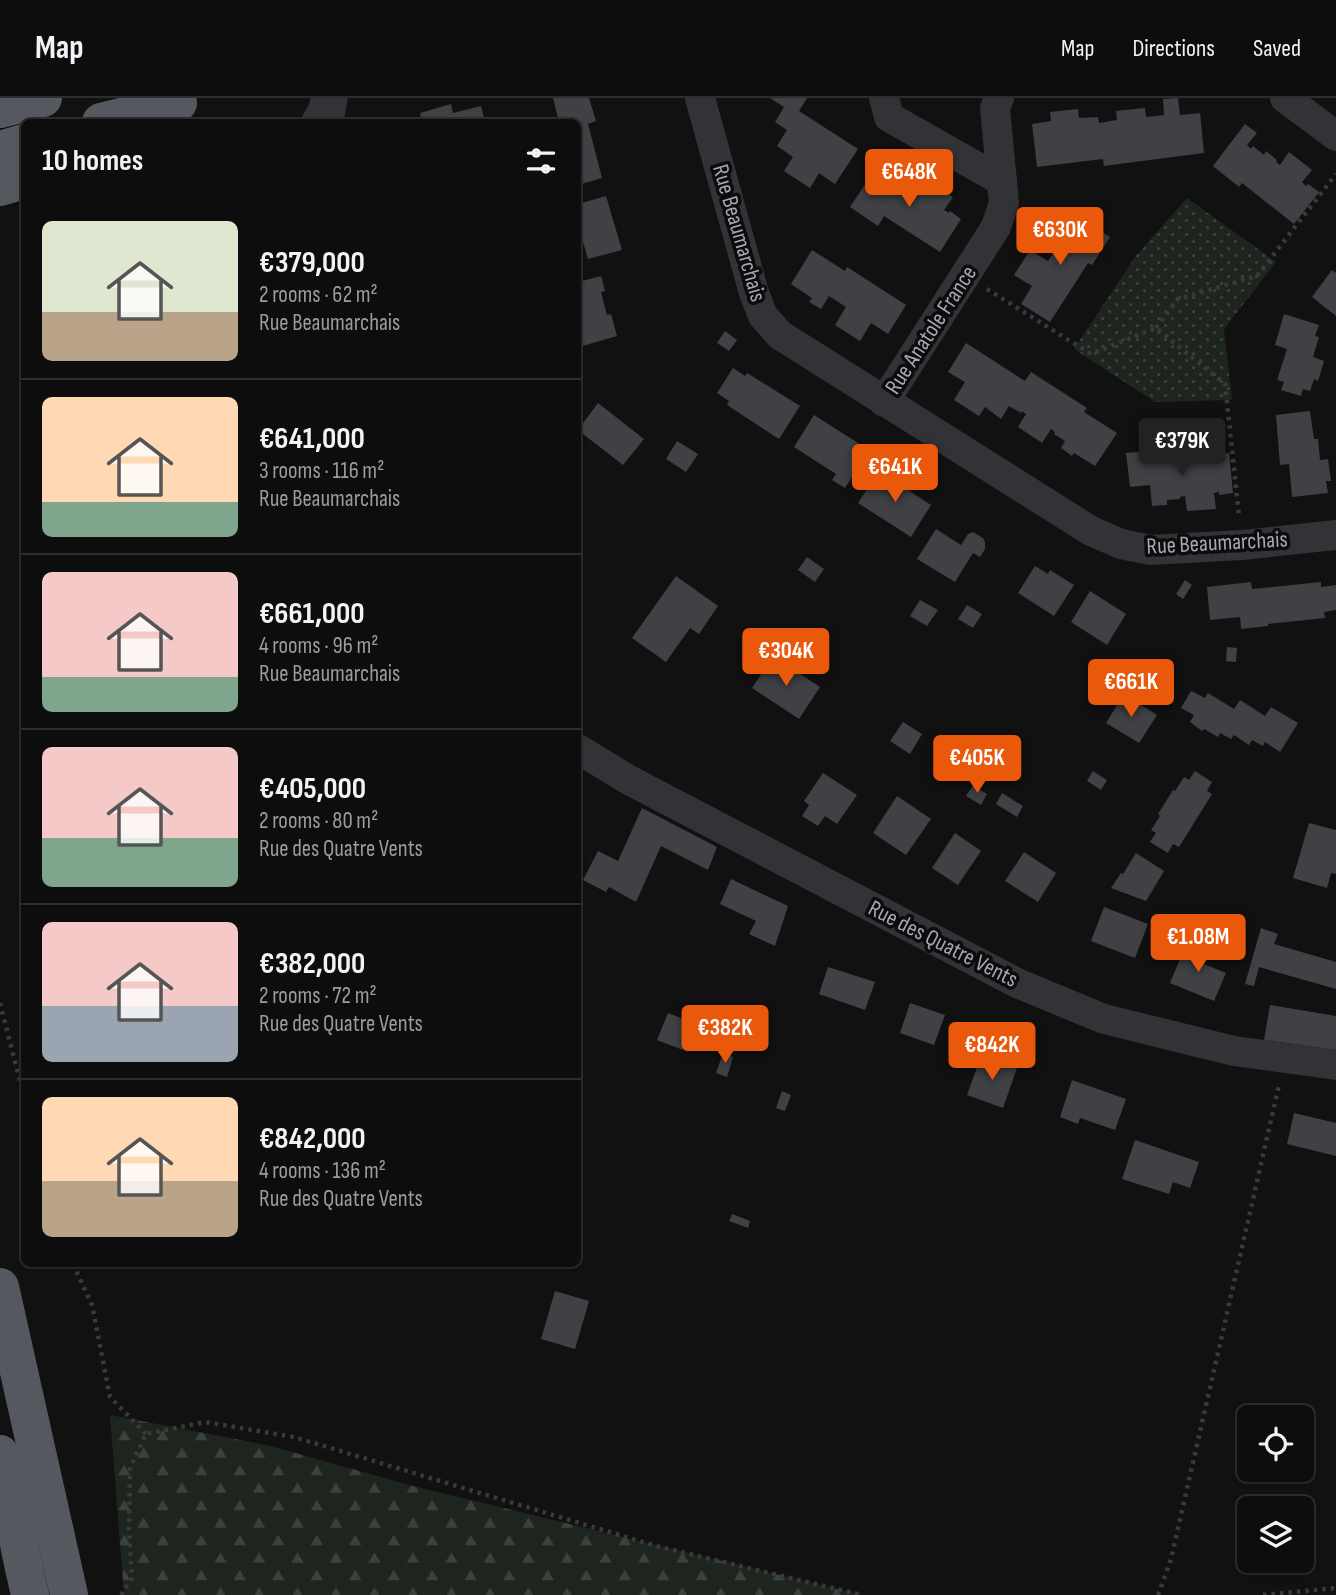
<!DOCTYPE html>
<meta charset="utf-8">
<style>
:root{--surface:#0d0d0e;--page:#1b1b1c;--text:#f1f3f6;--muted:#9a9c9e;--line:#2d2d2e;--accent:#ea580c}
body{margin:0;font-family:"Sofia Sans Condensed",sans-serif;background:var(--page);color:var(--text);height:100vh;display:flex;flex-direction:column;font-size:26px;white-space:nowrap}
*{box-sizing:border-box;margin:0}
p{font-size:23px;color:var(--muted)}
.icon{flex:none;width:38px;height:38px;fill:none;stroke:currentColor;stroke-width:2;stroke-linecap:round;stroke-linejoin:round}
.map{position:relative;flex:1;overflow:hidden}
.drawer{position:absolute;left:21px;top:21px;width:560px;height:1148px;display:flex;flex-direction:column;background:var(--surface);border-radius:10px;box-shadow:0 2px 5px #0004,0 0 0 2px var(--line)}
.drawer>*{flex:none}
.buttons{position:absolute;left:1237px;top:1307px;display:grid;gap:14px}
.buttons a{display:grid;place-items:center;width:77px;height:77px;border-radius:10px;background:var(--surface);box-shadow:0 2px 5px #0004,0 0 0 2px var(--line);font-size:35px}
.price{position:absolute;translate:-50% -60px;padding:0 16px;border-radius:7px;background:var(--accent);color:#fff;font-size:23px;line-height:46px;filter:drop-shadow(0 2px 4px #0008)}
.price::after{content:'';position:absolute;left:50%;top:42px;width:21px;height:16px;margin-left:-10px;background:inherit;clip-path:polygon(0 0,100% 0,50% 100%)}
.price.selected{background:#222;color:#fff}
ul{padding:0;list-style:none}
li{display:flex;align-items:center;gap:21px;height:175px;padding:0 21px}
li+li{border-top:2px solid var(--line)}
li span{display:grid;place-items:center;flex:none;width:196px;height:140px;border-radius:10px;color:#555}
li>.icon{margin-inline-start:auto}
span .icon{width:84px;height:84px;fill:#fffc;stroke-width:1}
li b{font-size:30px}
h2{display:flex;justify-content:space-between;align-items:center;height:84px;padding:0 21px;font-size:30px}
header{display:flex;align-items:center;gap:42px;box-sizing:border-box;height:98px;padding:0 35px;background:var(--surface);border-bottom:2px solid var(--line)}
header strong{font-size:33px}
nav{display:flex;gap:38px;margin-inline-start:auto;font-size:24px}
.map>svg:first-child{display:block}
.grass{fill:url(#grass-dots)}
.forest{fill:url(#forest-firs)}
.building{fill:#404145}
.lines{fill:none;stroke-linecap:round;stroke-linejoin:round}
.path{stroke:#383a3e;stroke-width:4.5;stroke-dasharray:3.5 5;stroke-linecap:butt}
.minor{stroke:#323337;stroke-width:30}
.tertiary{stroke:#323337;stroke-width:37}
.trunk{stroke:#56585f;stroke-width:38}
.trunk-bridge{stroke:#56585f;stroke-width:38}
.labels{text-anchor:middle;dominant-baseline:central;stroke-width:7;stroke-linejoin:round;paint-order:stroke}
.street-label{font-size:23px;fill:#a3a8b2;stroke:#0c0c0d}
</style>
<header>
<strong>Map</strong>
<nav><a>Map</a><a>Directions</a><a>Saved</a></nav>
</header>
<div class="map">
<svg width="1336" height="1497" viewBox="0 0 1336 1497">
<defs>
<pattern id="grass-dots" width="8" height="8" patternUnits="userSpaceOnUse" patternTransform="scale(1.75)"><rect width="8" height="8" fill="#1d251e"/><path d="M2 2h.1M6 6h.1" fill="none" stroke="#3b423c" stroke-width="1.8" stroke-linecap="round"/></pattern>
<pattern id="forest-firs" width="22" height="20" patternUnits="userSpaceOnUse" patternTransform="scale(1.75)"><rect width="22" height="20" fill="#1d251e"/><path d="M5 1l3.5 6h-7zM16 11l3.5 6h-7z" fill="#3b423c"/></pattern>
</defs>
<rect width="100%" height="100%" fill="#111112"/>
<path class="grass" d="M1187 100 1276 164 1224 231 1232 302 1155 304 1074 251 1135 159Z"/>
<path class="forest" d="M110 1317 271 1348 409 1387 862 1497H124Z"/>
<g class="building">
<path d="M553 0H589L596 23 588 26 602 80 578 87V24H559Z"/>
<path d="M770 0H807L799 13 858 51 835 86 819 75 810 90 784 73 793 59 777 48 787 32 775 24 784 9Z"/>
<path d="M1178 0 1180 17 1200 15 1204 55 1104 68 1103 61 1037 69 1032 26 1051 23 1050 14 1078 11 1079 20 1098 19 1099 25 1117 22 1116 13 1145 10 1146 19 1164 17 1163 1Z"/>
<path d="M451 6 453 15 481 8 485 24H422L420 15Z"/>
<path d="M1245 26 1257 35 1247 47 1251 51 1253 48 1264 57 1266 53 1277 62 1276 64 1280 67 1289 54 1312 72 1302 84 1306 88 1308 86 1319 94 1294 126 1242 85 1239 89 1213 68Z"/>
<path d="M895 75 907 83 905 85 917 92 916 94 920 97 929 84 953 99 944 112 949 115 950 113 961 121 940 154 884 118 878 128 850 109 872 76 883 84 882 85 886 88Z"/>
<path d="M606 98 622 152 588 161 583 144 578 145V106Z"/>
<path d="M1076 118 1110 139 1092 167 1088 165 1050 224 1021 206 1032 188 1014 177 1030 152 1048 163 1059 146 1047 139 1055 127 1068 135 1071 131 1069 129Z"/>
<path d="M812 152 845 173 847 169 906 207 888 236 871 225 860 243 835 227 846 209 829 198 821 211 809 204 812 200 791 186Z"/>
<path d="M1332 172 1336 175V218L1312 199Z"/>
<path d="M601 178 605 193 601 194 607 217 611 216 617 238 579 249 578 242V184Z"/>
<path d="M1284 216 1319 227 1315 238 1319 239 1313 259 1324 263 1318 283 1314 281 1310 293 1303 291 1301 298 1281 292 1284 284 1277 282 1287 251 1275 247Z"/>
<path d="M725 233 737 242 729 253 717 245Z"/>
<path d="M966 245 1025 283 1031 274 1087 310 1084 314 1117 335 1095 368 1074 355 1072 358 1061 350 1065 343 1054 336 1055 334 1051 331 1042 345 1018 329 1026 316 1022 313 1021 315 1009 308 1001 321 985 309 979 318 954 302 965 284 948 274Z"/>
<path d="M733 270 745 278 747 275 800 308 779 341 727 307 729 303 717 295Z"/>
<path d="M598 305 644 341 623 367 578 332Z"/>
<path d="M1310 313 1314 341H1318L1320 362 1328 361 1331 383H1326L1328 395 1292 399 1289 366 1280 367 1276 317Z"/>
<path d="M814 317 869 352 845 390 832 382 836 376 794 349Z"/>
<path d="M677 343 698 356 686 374 666 361Z"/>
<path d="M1161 352 1163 363 1229 355 1233 395 1219 397V394L1214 395 1216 411 1187 413 1185 398 1180 399V401L1167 402V407L1152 408 1150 387 1130 389 1126 355Z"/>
<path d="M879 373 931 407 911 439 858 405Z"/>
<path d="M936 431 961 447 968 436 973 434 983 440 985 444V451L980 459 973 455 955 484 917 461Z"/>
<path d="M807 459 824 471 815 484 798 472Z"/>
<path d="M1035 468 1048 476 1050 472 1074 487 1054 518 1018 495Z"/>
<path d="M676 478 718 508 699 536 690 530 666 564 632 540Z"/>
<path d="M1185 482 1192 487 1183 501 1176 496Z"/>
<path d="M1251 484 1252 491 1321 484V489L1336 487V512L1324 514 1325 520 1268 526V528L1241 531 1240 519 1210 522 1207 489Z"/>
<path d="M1090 493 1126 516 1107 547 1071 524Z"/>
<path d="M920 502 938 512 927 528 910 518Z"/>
<path d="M967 507 982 516 973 530 958 521Z"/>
<path d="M1227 549 1237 550 1236 564 1226 563Z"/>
<path d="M773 558 820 589 799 621 752 590Z"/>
<path d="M1191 593 1205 600 1208 595 1234 611 1240 602 1265 618 1271 609 1298 625 1280 654 1265 644 1263 648 1252 642 1249 647 1234 637 1231 641 1220 635 1218 639 1204 631 1202 633 1190 624 1194 617 1181 610Z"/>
<path d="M1124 596 1157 617 1139 645 1106 625Z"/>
<path d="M903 624 922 636 910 656 890 643Z"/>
<path d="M1093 673 1107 682 1101 692 1087 683Z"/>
<path d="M1195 673 1212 684 1207 693 1212 696 1179 749 1173 746 1168 755 1150 744 1156 735 1151 732 1160 718 1158 716 1173 692 1175 693 1184 679 1189 682Z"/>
<path d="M823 675 857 697 837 726 825 718 818 728 802 718 809 707 804 703Z"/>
<path d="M973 687 987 696 981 707 966 698Z"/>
<path d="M1002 695 1023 708 1017 719 996 706Z"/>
<path d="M897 698 931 721 906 757 873 735Z"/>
<path d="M642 710 717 749 708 772 661 748 636 804 609 789 606 794 583 782 598 753 618 763Z"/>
<path d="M1309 725 1336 732V776L1331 775 1327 790 1293 780Z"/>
<path d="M955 735 981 753 958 787 932 770Z"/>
<path d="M1024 754 1056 775 1038 804 1005 783Z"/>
<path d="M1136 755 1164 773 1146 803 1111 790 1121 775 1123 776Z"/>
<path d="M731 781 788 808 775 848 749 836 756 823 720 806Z"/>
<path d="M1104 809 1148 826 1135 860 1091 843Z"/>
<path d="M1261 830 1278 836 1274 846 1336 864V891L1259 869 1254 888 1245 886Z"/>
<path d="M1194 845 1210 852 1204 866 1226 875 1214 903 1170 885 1182 856 1188 859Z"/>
<path d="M828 869 875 884 865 912 819 896Z"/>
<path d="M910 905 945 917 934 947 900 935Z"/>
<path d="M1270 907 1336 918V952L1264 942Z"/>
<path d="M668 915 699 927 688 954 657 942Z"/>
<path d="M723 955 733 959 727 979 716 975Z"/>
<path d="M981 958 1017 970 1003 1010 967 997Z"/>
<path d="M1072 982 1126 1001 1115 1032 1080 1020 1078 1026 1060 1019Z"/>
<path d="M782 993 791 997 785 1013 776 1010Z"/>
<path d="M1294 1015 1336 1025V1058L1287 1046Z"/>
<path d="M1135 1042 1199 1064 1190 1090 1173 1084 1169 1096 1122 1081Z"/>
<path d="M732 1116 750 1123 748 1130 729 1123Z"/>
<path d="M555 1193 589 1203 575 1251 541 1241Z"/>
</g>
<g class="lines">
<g class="path">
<path d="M987 191 1091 256 1156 230 1225 286 1239 418"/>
<path d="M1156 230 1178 201 1257 178 1336 76"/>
<path d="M0 905 24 999"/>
<path d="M73 1166 92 1207 110 1299 146 1336"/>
<path d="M121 1497 132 1480 129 1432 130 1370 146 1336 205 1324 294 1339 656 1448 862 1497"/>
<path d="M1158 1497 1171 1461 1279 987"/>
<path d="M1263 1497 1336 1490"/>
</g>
<g class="minor">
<path d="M700 0 754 195 763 218 780 237 1091 433 1121 446 1150 452 1242 447 1336 437"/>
<path d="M884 0 889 19 1002 83"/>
<path d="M1285 0 1336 38"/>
<path d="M884 304 996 129 1004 105 995 10 999 0"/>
<path d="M578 651 629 682 1017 885 1104 921 1234 953 1336 967"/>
</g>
<path class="tertiary" d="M320 24 327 12 329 0"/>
<g class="trunk">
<path d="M0 11 43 0"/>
<path d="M101 24 178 5"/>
<path d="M0 52 24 45"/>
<path d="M0 89 24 82"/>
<path d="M0 1189 69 1497"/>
<path d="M0 1356 24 1470"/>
</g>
<path class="trunk-bridge" d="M24 1470 30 1497"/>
</g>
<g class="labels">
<g class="street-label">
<text transform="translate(739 135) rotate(74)">Rue Beaumarchais</text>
<text transform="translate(931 232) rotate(-57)">Rue Anatole France</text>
<text transform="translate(1217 445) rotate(-3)">Rue Beaumarchais</text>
<text transform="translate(943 846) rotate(27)">Rue des Quatre Vents</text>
</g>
</g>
</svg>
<div class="buttons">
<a><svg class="icon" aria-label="locate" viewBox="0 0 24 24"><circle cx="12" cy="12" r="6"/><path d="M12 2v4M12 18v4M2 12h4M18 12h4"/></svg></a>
<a><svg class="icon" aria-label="layers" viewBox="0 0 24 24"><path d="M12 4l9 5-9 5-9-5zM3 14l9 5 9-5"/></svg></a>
</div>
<b class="price" style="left:909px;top:111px">€648K</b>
<b class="price" style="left:1060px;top:169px">€630K</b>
<b class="price selected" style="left:1182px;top:380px">€379K</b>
<b class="price" style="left:895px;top:406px">€641K</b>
<b class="price" style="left:786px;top:590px">€304K</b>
<b class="price" style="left:1131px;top:621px">€661K</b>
<b class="price" style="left:977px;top:697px">€405K</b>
<b class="price" style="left:1198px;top:876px">€1.08M</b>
<b class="price" style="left:725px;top:967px">€382K</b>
<b class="price" style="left:992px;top:984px">€842K</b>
<section class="drawer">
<h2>10 homes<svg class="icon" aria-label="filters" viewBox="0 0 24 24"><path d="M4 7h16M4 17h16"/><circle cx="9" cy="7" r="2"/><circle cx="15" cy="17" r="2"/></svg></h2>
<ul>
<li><span style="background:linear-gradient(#dfe7d0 65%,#b9a48a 0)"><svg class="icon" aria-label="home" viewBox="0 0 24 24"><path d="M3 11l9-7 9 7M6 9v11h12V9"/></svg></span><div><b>€379,000</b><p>2 rooms · 62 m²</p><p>Rue Beaumarchais</p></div></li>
<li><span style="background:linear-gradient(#ffd9b3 75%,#7fa58c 0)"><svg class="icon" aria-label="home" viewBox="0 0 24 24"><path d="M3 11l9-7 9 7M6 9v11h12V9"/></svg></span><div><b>€641,000</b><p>3 rooms · 116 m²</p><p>Rue Beaumarchais</p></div></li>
<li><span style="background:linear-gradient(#f6c9c9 75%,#7fa58c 0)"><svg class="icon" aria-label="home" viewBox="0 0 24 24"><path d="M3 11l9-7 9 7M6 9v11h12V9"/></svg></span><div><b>€661,000</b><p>4 rooms · 96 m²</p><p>Rue Beaumarchais</p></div></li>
<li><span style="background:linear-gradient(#f6c9c9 65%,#7fa58c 0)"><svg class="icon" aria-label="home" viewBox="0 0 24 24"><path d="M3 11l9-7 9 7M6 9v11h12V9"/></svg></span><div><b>€405,000</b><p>2 rooms · 80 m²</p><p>Rue des Quatre Vents</p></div></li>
<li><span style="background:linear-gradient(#f6c9c9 60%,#9aa5b1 0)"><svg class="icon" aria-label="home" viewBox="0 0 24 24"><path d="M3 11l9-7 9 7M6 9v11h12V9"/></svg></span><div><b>€382,000</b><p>2 rooms · 72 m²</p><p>Rue des Quatre Vents</p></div></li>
<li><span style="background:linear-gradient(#ffd9b3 60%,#b9a48a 0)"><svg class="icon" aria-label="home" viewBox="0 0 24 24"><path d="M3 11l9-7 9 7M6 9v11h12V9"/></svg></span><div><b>€842,000</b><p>4 rooms · 136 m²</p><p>Rue des Quatre Vents</p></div></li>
</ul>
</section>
</div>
